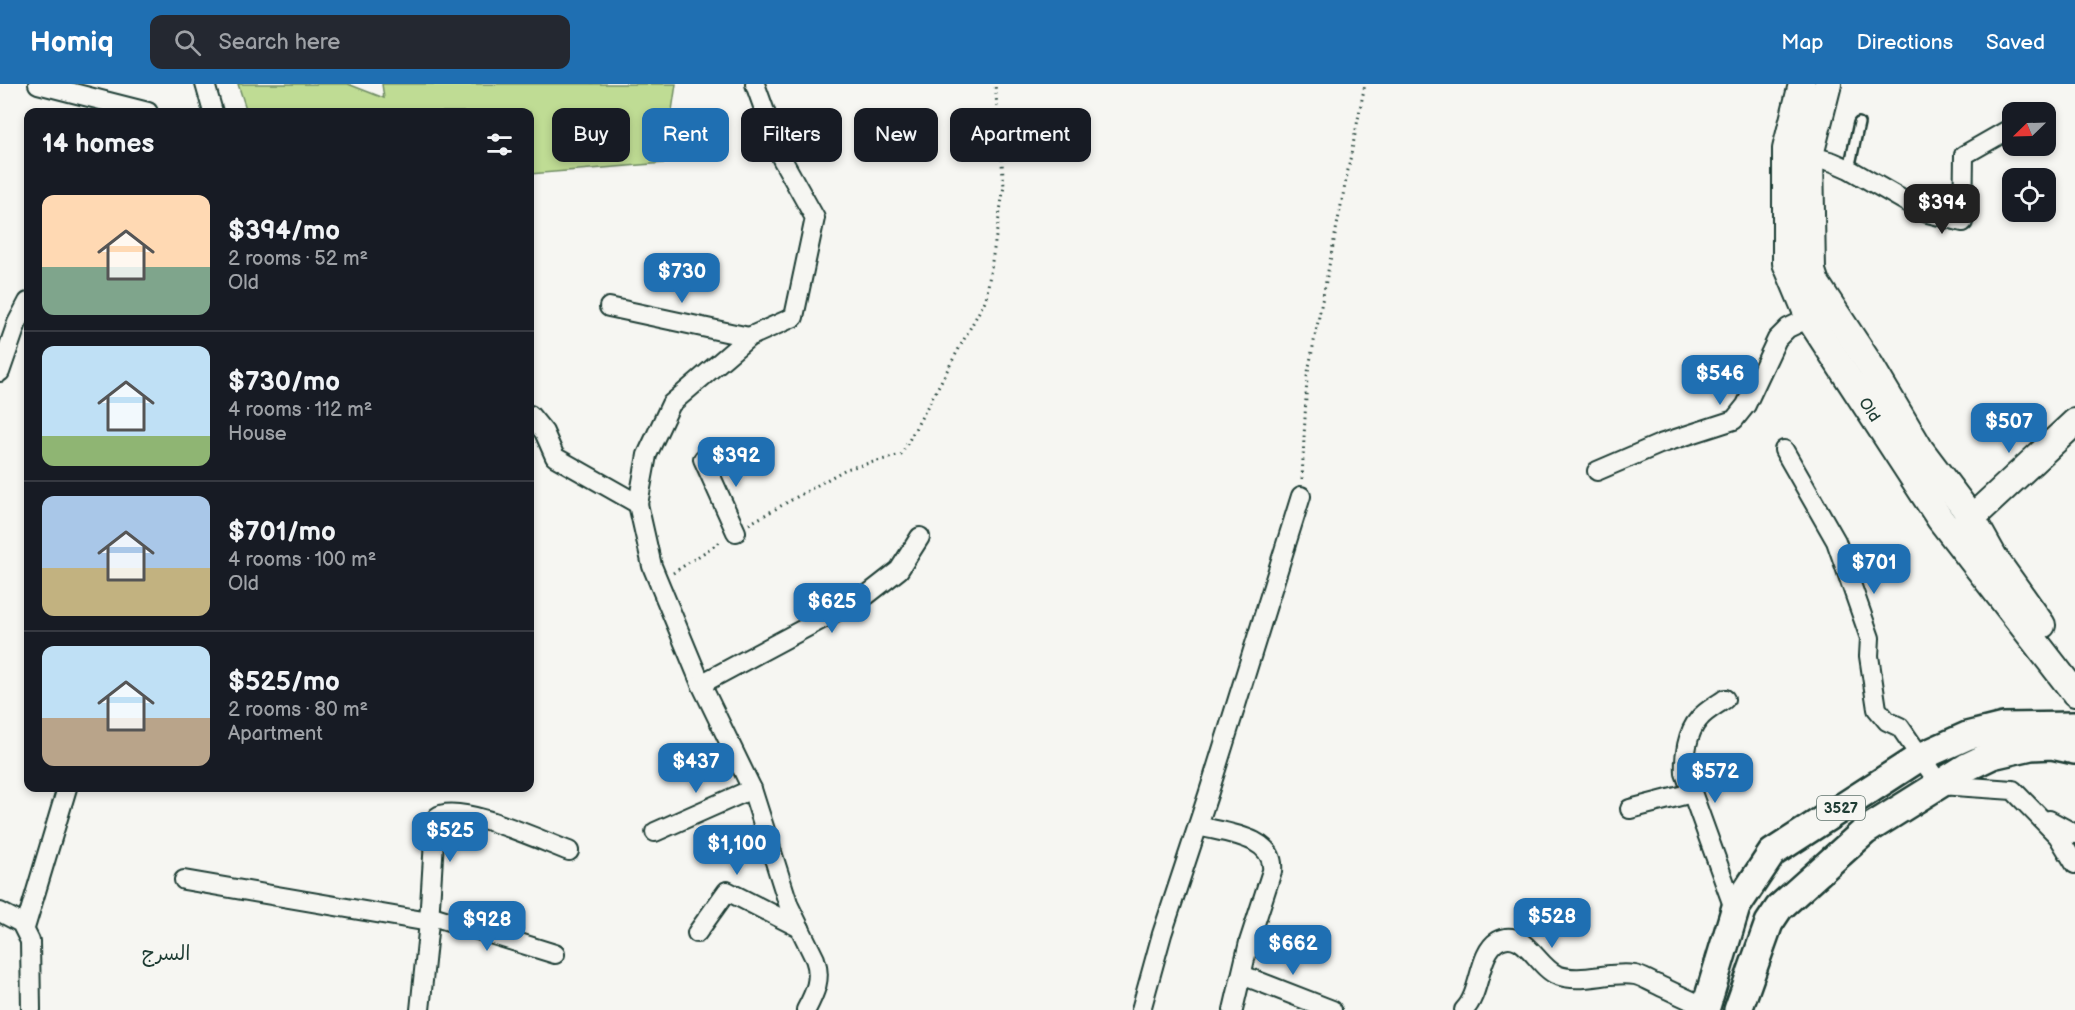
<!DOCTYPE html>
<meta charset="utf-8">
<style>
:root{--surface:#171b24;--page:#242831;--text:#f1f3f6;--muted:#9ea1a6;--line:#363941;--accent:#1f6fb2}
body{margin:0;font-family:"Balsamiq Sans","Playpen Sans Arabic",sans-serif;background:var(--page);color:var(--text);height:100vh;display:flex;flex-direction:column;font-size:22px;white-space:nowrap}
*{box-sizing:border-box;margin:0}
p{font-size:20px;color:var(--muted)}
.icon{flex:none;width:33px;height:33px;fill:none;stroke:currentColor;stroke-width:2;stroke-linecap:round;stroke-linejoin:round}
.map{position:relative;flex:1;overflow:hidden}
.sheet{position:absolute;left:24px;top:24px;width:510px;height:684px;display:flex;flex-direction:column;background:var(--surface);border-radius:12px;box-shadow:0 3px 9px #0003}
.sheet>*{flex:none}
.banner{position:absolute;left:552px;top:24px;width:570px;height:54px;display:flex;gap:12px}
.needle{width:39px;rotate:247deg}
.fabs{position:absolute;left:2002px;top:18px;display:grid;gap:12px}
.fabs a{display:grid;place-items:center;width:54px;height:54px;border-radius:12px;background:var(--surface);box-shadow:0 3px 9px #0003;font-size:30px}
.price{position:absolute;translate:-50% -51px;padding:0 14px;border-radius:12px;background:var(--accent);color:#fff;font-size:20px;line-height:39px;filter:drop-shadow(0 2px 3px #0008)}
.price::after{content:'';position:absolute;left:50%;top:36px;width:18px;height:14px;margin-left:-9px;background:inherit;clip-path:polygon(0 0,100% 0,50% 100%)}
.price.selected{background:#222;color:#fff}
ul{padding:0;list-style:none}
li{display:flex;align-items:center;gap:18px;height:150px;padding:0 18px}
li+li{border-top:2px solid var(--line)}
li span{display:grid;place-items:center;flex:none;width:168px;height:120px;border-radius:12px;color:#555}
li>.icon{margin-inline-start:auto}
span .icon{width:72px;height:72px;fill:#fffc;stroke-width:1}
li b{font-size:26px}
h2{display:flex;justify-content:space-between;align-items:center;height:72px;padding:0 18px;font-size:26px}
.tag{padding:0 21px;border-radius:12px;background:var(--surface);box-shadow:0 3px 9px #0003;font-size:21px;line-height:54px}
.tag.selected{background:var(--accent);color:#fff}
header{display:flex;align-items:center;gap:36px;box-sizing:border-box;height:84px;padding:0 30px;background:var(--accent);color:#fff}
header strong{font-size:28px}
nav{display:flex;gap:33px;margin-inline-start:auto;font-size:21px}
.search{width:420px;height:54px;background:var(--page);display:flex;align-items:center;gap:15px;box-sizing:border-box;padding:0 21px;border-radius:12px;color:var(--muted);font-size:22px}
.map>svg:first-child{display:block}
.green{fill:#bfdc94;stroke:#6f8c64;stroke-width:1.5}
.lines{fill:none;stroke-linecap:round;stroke-linejoin:round}
.lane-casing{stroke:#1f3d34;stroke-width:14}
.street-casing{stroke:#1f3d34;stroke-width:22}
.secondary-casing{stroke:#1f3d34;stroke-width:30}
.primary-casing{stroke:#1f3d34;stroke-width:32}
.path{stroke:#1f3d34;stroke-width:3;stroke-dasharray:1.5 4.5;stroke-linecap:butt}
.lane{stroke:#f6f6f2;stroke-width:9}
.street{stroke:#f6f6f2;stroke-width:18}
.secondary{stroke:#f6f6f2;stroke-width:26}
.primary{stroke:#f6f6f2;stroke-width:27}
.labels{text-anchor:middle;dominant-baseline:central;stroke-width:5;stroke-linejoin:round;paint-order:stroke}
.shield{fill:#f6f6f2;stroke:#60746d;stroke-width:1.5}
.shield-label{font-size:15px;font-weight:bold;fill:#1f3d34}
.street-label{font-size:16px;fill:#1f3d34;stroke:#f6f6f2}
.quarter-label{font-size:20px;fill:#1f3d34;stroke:#f6f6f2}
</style>
<header>
<strong>Homiq</strong>
<div class="search"><svg class="icon" aria-label="search" viewBox="0 0 24 24"><circle cx="10" cy="10" r="6"/><path d="M15 15l6 6"/></svg>Search here</div>
<nav><a>Map</a><a>Directions</a><a>Saved</a></nav>
</header>
<div class="map">
<svg width="2075" height="926" viewBox="0 0 2075 926">
<rect width="100%" height="100%" fill="#f6f6f2"/>
<filter id="ink" filterUnits="userSpaceOnUse"><feTurbulence type="fractalNoise" baseFrequency=".0167" numOctaves="2"/><feDisplacementMap in="SourceGraphic" scale="12" xChannelSelector="R" yChannelSelector="G"/><feConvolveMatrix kernelMatrix="1 2 1 2 8 2 1 2 1" color-interpolation-filters="sRGB"/></filter>
<g filter="url(#ink)">
<path class="green" d="M238 0H348L384 14 382 0H676L664 79 530 90V28H247Z"/>
<g class="lines">
<defs>
<path id="lane" d="M1849 85 1859 39"/>
<g id="street">
<path d="M38 0 148 28"/>
<path d="M205 0 213 28"/>
<path d="M755 0 782 75 815 134 794 233 749 253 671 320 647 371 638 420 652 482 701 600 752 705 789 822 815 875C822 894 815 909 806 926"/>
<path d="M1801 69 1833 78 1849 85 1924 128 1963 138 1964 71 2013 43"/>
<path d="M609 223 749 253"/>
<path d="M0 288 17 239 28 218"/>
<path d="M530 331 544 348 555 373 638 420"/>
<path d="M1784 366 1836 457 1870 554 1869 572 1877 625 1887 637 1900 643 1940 701 2013 706 2058 752 2075 780"/>
<path d="M703 375 736 448"/>
<path d="M1597 387 1660 360 1734 336 1746 321 1777 255 1788 244 1809 234"/>
<path d="M701 600 867 511 899 486 920 453"/>
<path d="M1725 615C1717 621 1705 627 1699 635 1687 648 1684 673 1685 689L1735 827"/>
<path d="M1630 725 1692 709"/>
<path d="M2049 736 2075 750"/>
<path d="M1198 742C1224 749 1276 752 1272 787L1249 858 1233 926"/>
<path d="M655 748 752 705"/>
<path d="M184 796 429 838"/>
<path d="M0 828 21 839 30 857 31 926"/>
<path d="M429 831 555 870"/>
<path d="M25 844 67 704"/>
<path d="M697 849 727 807 800 844"/>
<path d="M1242 891 1332 926"/>
<path d="M420 926 429 838 435 740 437 733C457 717 544 758 569 767"/>
<path d="M1141 926 1162 850 1208 711 1301 412"/>
<path d="M1464 926C1481 910 1478 869 1498 857 1523 842 1537 883 1557 891 1581 900 1609 887 1635 891 1641 892 1649 897 1656 900 1673 908 1689 916 1706 923"/>
</g>
<g id="secondary">
<path d="M1802 0 1786 65V179L1809 234 1940 435 2075 609"/>
<path d="M1828 0 1810 71 1812 187 1816 199 1870 281 1920 365 1972 434 1995 475 2042 541"/>
<path d="M1961 444 2075 338"/>
</g>
<g id="primary">
<path d="M1705 926 1736 823 1772 769 1920 673 1967 652 2003 643 2075 642"/>
<path d="M1738 926 1769 839 1779 824 1865 747 1967 683 1992 671 2031 662 2052 661 2075 666"/>
</g>
</defs>
<use href="#lane" class="lane-casing"/>
<use href="#street" class="street-casing"/>
<use href="#secondary" class="secondary-casing"/>
<use href="#primary" class="primary-casing"/>
<g class="path">
<path d="M1302 395 1307 293 1365 0"/>
<path d="M749 440 846 385 901 371 986 215 1004 102 995 0"/>
<path d="M673 489 723 456"/>
</g>
<use href="#lane" class="lane"/>
<use href="#street" class="street"/>
<use href="#secondary" class="secondary"/>
<use href="#primary" class="primary"/>
</g>
</g>
<g class="labels">
<rect class="shield" x="1817" y="712" width="48" height="24" rx="4.5"/>
<g class="shield-label">
<text x="1841" y="724">3527</text>
</g>
<g class="street-label">
<text transform="translate(1869 326) rotate(57)">Old</text>
</g>
<g class="quarter-label">
<text x="166" y="870">السرج</text>
</g>
</g>
</svg>
<div class="fabs">
<a><svg class="needle" viewBox="-14 -14 28 28"><path d="M0-13l5 13h-10z" fill="#e53935"/><path d="M0 13l5-13h-10z" fill="#9ea1a6"/></svg></a>
<a><svg class="icon" aria-label="locate" viewBox="0 0 24 24"><circle cx="12" cy="12" r="6"/><path d="M12 2v4M12 18v4M2 12h4M18 12h4"/></svg></a>
</div>
<b class="price selected" style="left:1942px;top:151px">$394</b>
<b class="price" style="left:682px;top:220px">$730</b>
<b class="price" style="left:1720px;top:322px">$546</b>
<b class="price" style="left:2009px;top:370px">$507</b>
<b class="price" style="left:736px;top:404px">$392</b>
<b class="price" style="left:1874px;top:511px">$701</b>
<b class="price" style="left:832px;top:550px">$625</b>
<b class="price" style="left:696px;top:710px">$437</b>
<b class="price" style="left:1715px;top:720px">$572</b>
<b class="price" style="left:450px;top:779px">$525</b>
<b class="price" style="left:737px;top:792px">$1,100</b>
<b class="price" style="left:1552px;top:865px">$528</b>
<b class="price" style="left:487px;top:868px">$928</b>
<b class="price" style="left:1293px;top:892px">$662</b>
<div class="banner">
<a class="tag">Buy</a>
<a class="tag selected">Rent</a>
<a class="tag">Filters</a>
<a class="tag">New</a>
<a class="tag">Apartment</a>
</div>
<section class="sheet">
<h2>14 homes<svg class="icon" aria-label="filters" viewBox="0 0 24 24"><path d="M4 7h16M4 17h16"/><circle cx="9" cy="7" r="2"/><circle cx="15" cy="17" r="2"/></svg></h2>
<ul>
<li><span style="background:linear-gradient(#ffd9b3 60%,#7fa58c 0)"><svg class="icon" aria-label="home" viewBox="0 0 24 24"><path d="M3 11l9-7 9 7M6 9v11h12V9"/></svg></span><div><b>$394/mo</b><p>2 rooms · 52 m²</p><p>Old</p></div></li>
<li><span style="background:linear-gradient(#bfe0f5 75%,#8fb573 0)"><svg class="icon" aria-label="home" viewBox="0 0 24 24"><path d="M3 11l9-7 9 7M6 9v11h12V9"/></svg></span><div><b>$730/mo</b><p>4 rooms · 112 m²</p><p>House</p></div></li>
<li><span style="background:linear-gradient(#a9c7e8 60%,#c2b280 0)"><svg class="icon" aria-label="home" viewBox="0 0 24 24"><path d="M3 11l9-7 9 7M6 9v11h12V9"/></svg></span><div><b>$701/mo</b><p>4 rooms · 100 m²</p><p>Old</p></div></li>
<li><span style="background:linear-gradient(#bfe0f5 60%,#b9a48a 0)"><svg class="icon" aria-label="home" viewBox="0 0 24 24"><path d="M3 11l9-7 9 7M6 9v11h12V9"/></svg></span><div><b>$525/mo</b><p>2 rooms · 80 m²</p><p>Apartment</p></div></li>
</ul>
</section>
</div>
